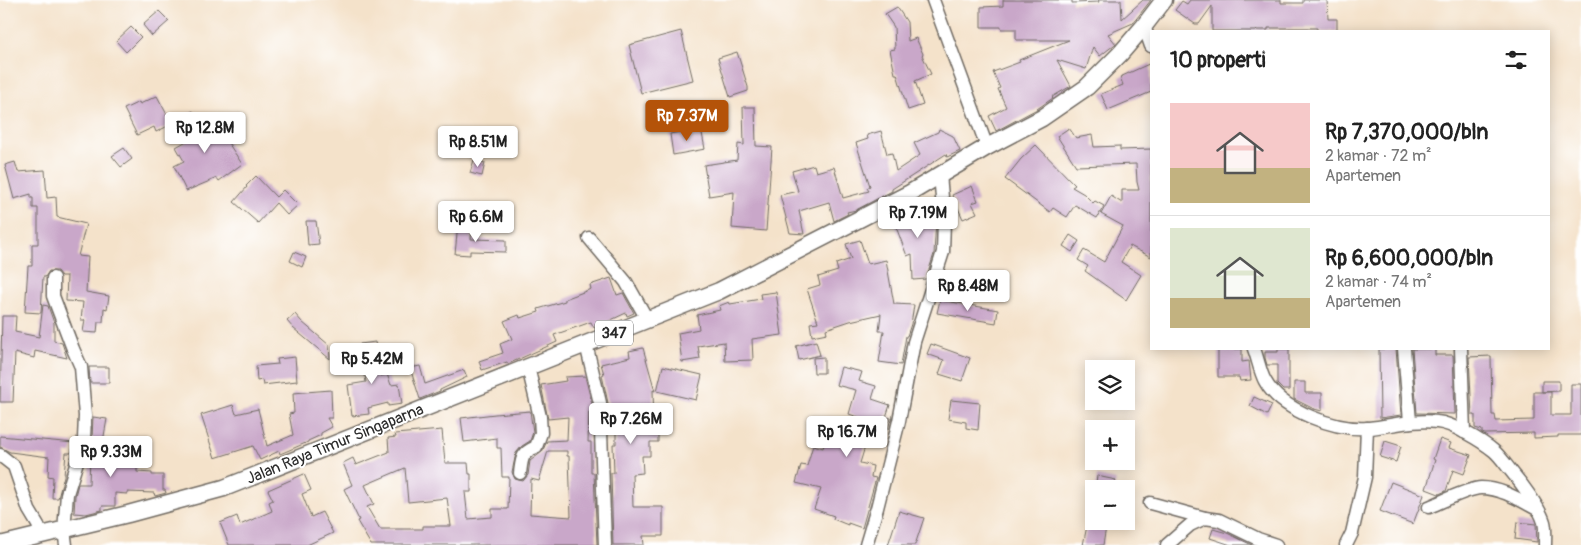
<!DOCTYPE html>
<html lang="id">
<meta charset="utf-8">
<style>
:root{--surface:#fff;--page:#f2f2f2;--text:#222;--muted:#767676;--line:#e0e0e0;--accent:#b45309}
body{margin:0;font-family:Pangolin,sans-serif;background:var(--page);color:var(--text);height:100vh;display:flex;flex-direction:column;font-size:19px;white-space:nowrap}
*{box-sizing:border-box;margin:0}
p{font-size:16px;color:var(--muted)}
.icon{flex:none;width:28px;height:28px;fill:none;stroke:currentColor;stroke-width:2;stroke-linecap:round;stroke-linejoin:round}
.map{position:relative;flex:1;overflow:hidden}
.panel{position:absolute;left:1150px;top:30px;width:400px;height:320px;display:flex;flex-direction:column;background:var(--surface);border-radius:0px;box-shadow:0 2px 12px #0003}
.panel>*{flex:none}
.buttons{position:absolute;left:1085px;top:360px;display:grid;gap:10px}
.buttons a{display:grid;place-items:center;width:50px;height:50px;border-radius:0px;background:var(--surface);box-shadow:0 2px 12px #0003;font-size:25px}
.price{position:absolute;translate:-50% -42px;padding:0 11px;border-radius:5px;background:#fff;color:#222;font-size:16px;line-height:32px;filter:drop-shadow(0 1px 2px #0008)}
.price::after{content:'';position:absolute;left:50%;top:30px;width:15px;height:11px;margin-left:-8px;background:inherit;clip-path:polygon(0 0,100% 0,50% 100%)}
.price.active{background:var(--accent);color:#fff}
ul{padding:0;list-style:none}
li{display:flex;align-items:center;gap:15px;height:125px;padding:0 20px}
li+li{border-top:1px solid var(--line)}
li span{display:grid;place-items:center;flex:none;width:140px;height:100px;border-radius:0px;color:#555}
li>.icon{margin-inline-start:auto}
span .icon{width:60px;height:60px;fill:#fffc;stroke-width:1}
li b{font-size:21px}
h2{display:flex;justify-content:space-between;align-items:center;height:60px;padding:0 20px;font-size:21px}
.map>svg:first-child{display:block}
.building{fill:#c9a7c9;fill-rule:evenodd}
.lines{fill:none;stroke-linecap:round;stroke-linejoin:round}
.minor-casing{stroke:#716b63;stroke-width:15}
.major-casing{stroke:#716b63;stroke-width:19}
.minor{stroke:#fff;stroke-width:12}
.major{stroke:#fff;stroke-width:16}
.labels{text-anchor:middle;dominant-baseline:central;stroke-width:4;stroke-linejoin:round;paint-order:stroke}
.shield{fill:#fff;stroke:#6b6b6b;stroke-width:1}
.shield-label{font-size:15px;font-weight:bold;fill:#2b2b2b}
.street-label{font-size:16px;fill:#2b2b2b;stroke:#fff}
</style>
<div class="map">
<svg width="1581" height="545" viewBox="0 0 1581 545">
<rect width="100%" height="100%" fill="#fff"/>
<filter id="ink" filterUnits="userSpaceOnUse"><feTurbulence type="fractalNoise" baseFrequency=".02" numOctaves="2"/><feDisplacementMap in="SourceGraphic" scale="10" xChannelSelector="R" yChannelSelector="G"/><feConvolveMatrix kernelMatrix="1 2 1 2 8 2 1 2 1" color-interpolation-filters="sRGB"/></filter>
<filter id="wash" filterUnits="userSpaceOnUse"><feTurbulence type="fractalNoise" baseFrequency=".0096" numOctaves="4" result="noise"/><feDisplacementMap in="SourceGraphic" scale="20" xChannelSelector="R" yChannelSelector="G"/><feGaussianBlur stdDeviation="1.12" result="paint"/><feColorMatrix in="noise" values="0 0 0 0 0 0 0 0 0 0 0 0 0 0 0 0 0 1.4 0 .05"/><feComposite in="paint" operator="in"/></filter>
<g filter="url(#wash)">
<rect width="100%" height="100%" fill="#f4e2ca"/>
<g id="blocks">
<g class="building">
<path d="M1003 0H1072V3L1099 2 1098 0H1121L1122 19 1143 0H1151L1133 23 1108 34 1116 44 1114 45 1100 56 1093 47 1086 69 1057 60 1071 86 1052 97 1053 98 1037 109 996 131 989 116 1006 107 998 89 1000 88 993 72 1020 62 1019 60 1069 40H1016V29H1001V27H981V7L1003 6Z"/>
<path d="M1190 0H1281V3H1303V0H1327L1328 19H1337V31H1317V28H1268V30H1257L1256 31H1212V6L1199 24H1195L1175 10 1182 1 1187 4Z"/>
<path d="M897 7 907 22 908 41 916 38 923 54 922 55 931 74 915 81 923 105 908 110 897 74H895L890 50 895 49 894 27 885 14Z"/>
<path d="M159 11 169 21 152 36 143 25Z"/>
<path d="M131 27 141 37 126 52 116 41Z"/>
<path d="M681 31 693 80 641 93 629 45Z"/>
<path d="M737 52 748 87V91L730 97 718 58Z"/>
<path d="M1151 63V92L1108 110 1101 94 1123 85 1120 77Z"/>
<path d="M157 96 172 124 156 132 154 127 137 135 124 109 139 102 140 104Z"/>
<path d="M743 107H755L756 146 772 147 766 231 732 228 734 192 709 196 704 165 737 160 738 144 744 145Z"/>
<path d="M193 111 202 128 218 119 226 133 223 135 242 164 219 181 217 178 186 191 174 166 184 161 176 147 192 138 181 118Z"/>
<path d="M701 128 705 149 673 155 670 134Z"/>
<path d="M1069 128 1076 138 1092 135 1094 147 1120 146V150L1151 149V257L1130 246 1121 262 1141 275 1126 300 1085 271 1088 266 1078 260 1084 250 1104 262 1123 226 1101 214 1111 196 1122 203V190H1139L1137 182 1136 164 1076 166 1057 136Z"/>
<path d="M939 129 953 136 960 151 947 157 946 154 892 189V191L856 210 847 212 848 214 834 221 829 202 799 211 804 234 790 233 780 195 798 191 792 171 814 165 816 172 834 167 843 198 869 191 867 188 870 186 856 143 868 139 867 135 881 131 887 154 892 153 896 171 920 155 914 143 938 132Z"/>
<path d="M1036 145 1075 185 1072 187 1084 194 1093 203 1095 201 1104 206 1097 218 1075 205 1067 217 1053 208 1050 212 1005 179 1021 159Z"/>
<path d="M124 148 132 159 121 167 112 156Z"/>
<path d="M474 160 485 163 482 176 470 173Z"/>
<path d="M15 162 18 172 45 170 47 198 56 197 57 217 86 224 78 256 88 257 86 292 109 296 107 309 104 308 103 322H98L97 333 83 332 85 320H81L83 302 66 301 67 276H61L57 271H49L45 277H43L41 313 25 312 28 266H32V244H38V208H33V198H31V194L14 199 5 165Z"/>
<path d="M256 176 276 197 283 190 298 205 287 215 276 203 258 223 234 202 247 187 246 186Z"/>
<path d="M972 186 978 201 972 203 977 213 963 219 952 195Z"/>
<path d="M928 205 932 218H936L934 254 926 279 913 280 912 254 907 256 893 219Z"/>
<path d="M306 221H316L319 244 308 245Z"/>
<path d="M458 224 472 225 471 239 506 240V252L470 251V255L455 254Z"/>
<path d="M1070 235 1079 241 1072 252 1063 246Z"/>
<path d="M860 240 868 264 886 260 894 304 914 305 911 324 907 336H906L901 365 879 362 884 331H879L881 314 850 321 826 329 827 333 812 336 810 323 818 322 807 289 820 285 818 277 838 271 836 264 851 259 846 244Z"/>
<path d="M294 252 306 257 302 267 290 261Z"/>
<path d="M611 278 617 295 623 293 634 313 627 316 626 313 594 328 591 322 554 335 557 342 508 364 507 362 482 370 479 361 503 353 500 344 512 339 504 321 519 315 520 318 539 312 538 309 565 301V299L591 289 590 285Z"/>
<path d="M776 292 782 335 752 339 753 360 725 361 724 342 698 346 700 359 682 362 678 333 699 329 697 315 720 310 719 306 729 302 730 304 761 299 760 294Z"/>
<path d="M940 300 998 310 996 323 937 313Z"/>
<path d="M43 305 48 306 54 323V341L62 343 67 358 35 351 34 358 15 353 13 402H0L2 316H16L15 332 39 337Z"/>
<path d="M295 314 302 322 329 345 330 359 293 328 287 321Z"/>
<path d="M816 341 820 355 799 360 796 346Z"/>
<path d="M375 342 381 376 387 374 391 385 399 384 402 404 388 406V403L368 408 369 414 352 416 348 385 366 382 360 344Z"/>
<path d="M931 344 970 358 962 381 939 374 944 360 927 354Z"/>
<path d="M643 348 655 391 653 390 654 427 658 426V442H650V456H642L643 473 632 474 633 507H663V536H643L644 545H613L611 473H614L613 444H616V423H609L608 403 602 375 604 374 601 364 630 357 629 351Z"/>
<path d="M1218 349H1242V362L1249 361 1251 380 1240 381 1239 377H1218Z"/>
<path d="M1278 349H1289V390H1283L1277 384V365H1267L1265 358V352H1278Z"/>
<path d="M1379 349H1396L1401 415 1380 418Z"/>
<path d="M1412 349H1435V355H1453L1455 414 1417 413Z"/>
<path d="M1491 356 1492 415H1495L1496 421 1534 420V392H1551V415H1571V384H1581V435H1558V437L1534 438V433L1485 434 1482 433V430L1475 428V415H1472L1469 357Z"/>
<path d="M295 357 297 381 263 385 262 380 257 381 256 366 278 364 277 359Z"/>
<path d="M824 357V373H814L813 358Z"/>
<path d="M420 366 425 384 464 370 467 377 440 390V391L420 399 410 368Z"/>
<path d="M663 366 702 375 696 400 657 391Z"/>
<path d="M89 367H109V383H90Z"/>
<path d="M841 367 862 372 859 381 876 386 872 399 890 405 886 417 891 418 888 429 872 424 860 463 873 466 871 477 876 478 862 528 848 523V525L833 519 834 516 814 509 821 489 796 483 801 465 807 466 813 445 823 448 829 429 856 438 861 418 849 414 856 390 836 385Z"/>
<path d="M585 376 592 404V412H589L588 442H591V473H594L597 545H371L357 521 359 520 344 489 352 485 343 463 353 458 356 465 389 452 388 438 396 437 395 434 442 430 445 463H468L469 474H471V492H465L468 519 492 517V509H508L509 477H502L501 448H497V438L464 442 461 418 495 414 530 411 533 432 530 441 522 446 516 453 512 472 515 479 523 481 528 475 530 461 542 452 547 441 567 440 568 417 548 419 541 385 566 381 565 377ZM548 451H567V456H569L571 517 530 514 531 479 539 481ZM405 468 408 502 447 498 451 526H423V529H380L367 507 374 504 365 485Z"/>
<path d="M1542 381H1559V391L1542 392Z"/>
<path d="M1294 382H1305V393H1322V411L1314 409 1294 399Z"/>
<path d="M331 390 332 418H327L332 427 321 433V435L308 441V442L280 454 279 451 260 460 253 446 215 458 201 415 233 405 236 414 258 409 267 446 293 435 289 414 294 413 293 393Z"/>
<path d="M1254 397 1272 405 1267 415 1250 406Z"/>
<path d="M951 400 980 403 978 430 966 428V422L948 419Z"/>
<path d="M93 417 107 419 104 436V461L116 463V465L137 466V472L152 473V475H163V490H165L166 493 155 496 154 493 127 492V494L115 493V506H102V510L86 514 74 513 75 496 78 484H89L90 454H88L92 440Z"/>
<path d="M0 436 74 443 71 453H66L64 476 58 498H52L53 477 48 476 49 457 10 452 0 447Z"/>
<path d="M1440 439 1451 443 1449 448 1471 455 1464 474 1453 470 1446 491 1439 494 1426 489 1435 460 1433 459Z"/>
<path d="M1385 441 1401 446 1396 462 1380 457Z"/>
<path d="M304 474 311 490 302 494 311 517 322 512 333 533 307 545H229L220 523 237 516 240 525 272 511 269 502 273 500 268 490Z"/>
<path d="M1097 476 1116 480 1114 489H1095Z"/>
<path d="M1391 482 1424 495 1413 524 1380 511Z"/>
<path d="M899 511 924 518 915 545H888Z"/>
<path d="M1088 521H1107L1103 545H1083Z"/>
<path d="M1517 522 1536 524 1537 542 1515 539Z"/>
<path d="M1213 529 1227 533 1252 545H1231L1210 538Z"/>
</g>
</g>
</g>
<g filter="url(#ink)">
<use href="#blocks" fill-opacity="0" stroke="#716b63" stroke-width="1"/>
<g class="lines">
<defs>
<g id="minor">
<path d="M933 0 987 147"/>
<path d="M1144 26 1151 46"/>
<path d="M589 238 626 282 647 319"/>
<path d="M53 278V296L73 349 81 367 85 416 84 439 67 494 64 530 66 545"/>
<path d="M586 344 600 403 605 545"/>
<path d="M1254 349C1258 359 1260 372 1265 381 1281 411 1337 431 1369 428 1391 426 1414 419 1437 422 1452 423 1482 441 1494 451 1500 456 1506 465 1511 471 1521 483 1540 508 1544 522 1546 529 1545 538 1545 545"/>
<path d="M1404 349 1410 422"/>
<path d="M1461 349 1464 432"/>
<path d="M0 455 14 466 29 510 38 525 41 536"/>
<path d="M520 473C522 459 521 453 536 447L541 433 540 417 528 367"/>
<path d="M1150 503 1205 518"/>
<path d="M1429 507C1441 502 1469 488 1481 488 1501 488 1520 500 1537 509"/>
<path d="M866 545 877 508 899 421 914 342 943 252 944 221 940 174"/>
<path d="M1167 545 1190 525 1205 518 1219 520 1258 539 1276 545"/>
<path d="M1346 545 1352 533 1365 477 1367 428"/>
</g>
<path id="major" d="M0 545 128 514 224 488 719 291 910 193 987 147 1042 118 1087 87 1120 54 1144 26 1164 0"/>
</defs>
<use href="#minor" class="minor-casing"/>
<use href="#major" class="major-casing"/>
<use href="#minor" class="minor"/>
<use href="#major" class="major"/>
</g>
</g>
<g class="labels">
<rect class="shield" x="595" y="320.5" width="38" height="25" rx="4"/>
<g class="shield-label">
<text x="614" y="333">347</text>
</g>
<g class="street-label">
<text transform="translate(335 444) rotate(-22)">Jalan Raya Timur Singaparna</text>
</g>
</g>
</svg>
<div class="buttons">
<a><svg class="icon" aria-label="layers" viewBox="0 0 24 24"><path d="M12 4l9 5-9 5-9-5zM3 14l9 5 9-5"/></svg></a>
<a>+</a>
<a>−</a>
</div>
<b class="price active" style="left:687px;top:142px">Rp 7.37M</b>
<b class="price" style="left:205px;top:154px">Rp 12.8M</b>
<b class="price" style="left:478px;top:168px">Rp 8.51M</b>
<b class="price" style="left:918px;top:239px">Rp 7.19M</b>
<b class="price" style="left:476px;top:243px">Rp 6.6M</b>
<b class="price" style="left:968px;top:312px">Rp 8.48M</b>
<b class="price" style="left:372px;top:385px">Rp 5.42M</b>
<b class="price" style="left:631px;top:445px">Rp 7.26M</b>
<b class="price" style="left:847px;top:458px">Rp 16.7M</b>
<b class="price" style="left:111px;top:478px">Rp 9.33M</b>
<section class="panel">
<h2>10 properti<svg class="icon" aria-label="filters" viewBox="0 0 24 24"><path d="M4 7h16M4 17h16"/><circle cx="9" cy="7" r="2"/><circle cx="15" cy="17" r="2"/></svg></h2>
<ul>
<li><span style="background:linear-gradient(#f6c9c9 65%,#c2b280 0)"><svg class="icon" aria-label="home" viewBox="0 0 24 24"><path d="M3 11l9-7 9 7M6 9v11h12V9"/></svg></span><div><b>Rp 7,370,000/bln</b><p>2 kamar · 72 m²</p><p>Apartemen</p></div></li>
<li><span style="background:linear-gradient(#dfe7d0 70%,#c2b280 0)"><svg class="icon" aria-label="home" viewBox="0 0 24 24"><path d="M3 11l9-7 9 7M6 9v11h12V9"/></svg></span><div><b>Rp 6,600,000/bln</b><p>2 kamar · 74 m²</p><p>Apartemen</p></div></li>
</ul>
</section>
</div>
